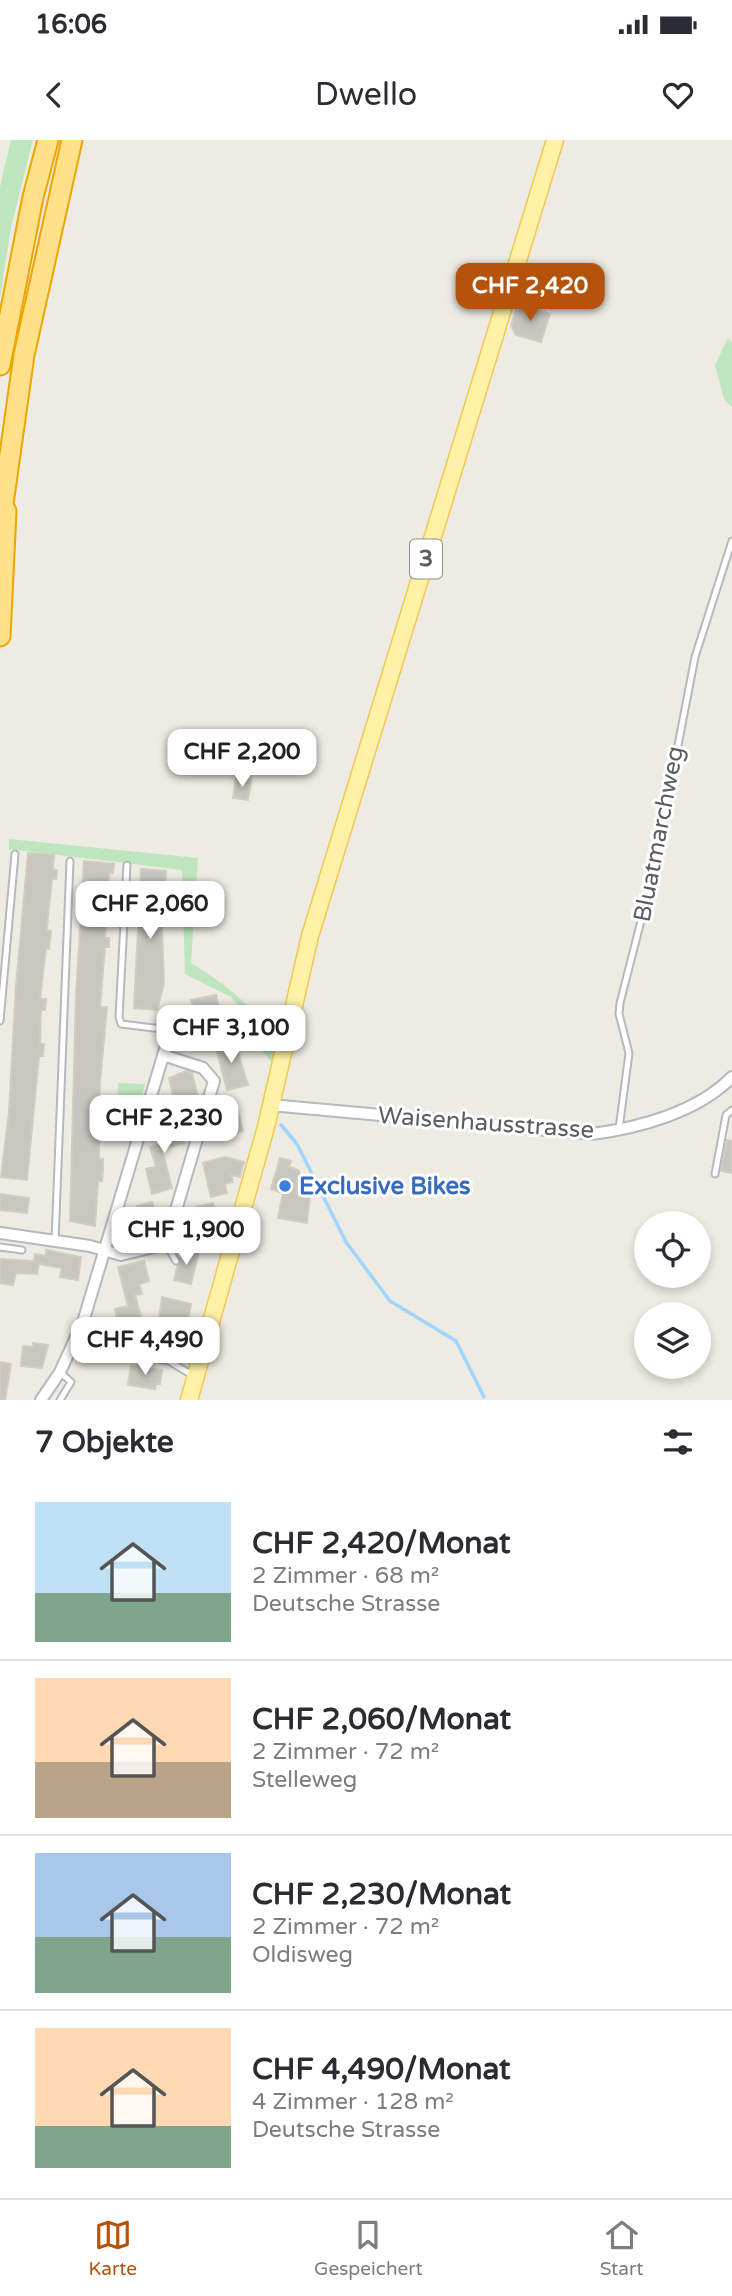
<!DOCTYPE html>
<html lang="de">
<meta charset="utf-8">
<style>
:root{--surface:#fff;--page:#f2f2f3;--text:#2b2b33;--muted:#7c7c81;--line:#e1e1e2;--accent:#b45309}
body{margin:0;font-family:"Varela Round",sans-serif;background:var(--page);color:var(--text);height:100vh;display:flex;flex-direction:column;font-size:26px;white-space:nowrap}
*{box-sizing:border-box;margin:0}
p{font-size:23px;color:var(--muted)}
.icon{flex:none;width:38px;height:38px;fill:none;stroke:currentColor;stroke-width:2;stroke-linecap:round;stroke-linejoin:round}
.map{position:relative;height:1260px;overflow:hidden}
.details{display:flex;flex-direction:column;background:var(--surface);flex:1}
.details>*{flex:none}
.controls{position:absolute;left:634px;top:1071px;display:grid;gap:14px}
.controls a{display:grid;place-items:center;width:77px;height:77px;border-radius:50%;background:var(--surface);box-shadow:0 4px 10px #0003;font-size:35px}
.price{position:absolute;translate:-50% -60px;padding:0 16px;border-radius:14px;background:#fff;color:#222;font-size:23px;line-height:46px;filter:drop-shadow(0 2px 4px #0008)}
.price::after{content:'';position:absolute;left:50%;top:42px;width:21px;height:16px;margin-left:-10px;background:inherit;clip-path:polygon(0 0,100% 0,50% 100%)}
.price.current{background:var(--accent);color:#fff}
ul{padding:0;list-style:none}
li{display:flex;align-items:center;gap:21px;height:175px;padding:0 35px}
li+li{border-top:2px solid var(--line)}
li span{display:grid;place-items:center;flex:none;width:196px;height:140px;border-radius:0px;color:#555}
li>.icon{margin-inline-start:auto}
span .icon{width:84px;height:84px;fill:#fffc;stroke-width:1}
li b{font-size:30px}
h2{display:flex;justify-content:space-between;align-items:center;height:84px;padding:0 35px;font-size:30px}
.status{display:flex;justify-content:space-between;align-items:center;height:49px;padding:0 35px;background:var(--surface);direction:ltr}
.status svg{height:19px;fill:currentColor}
header{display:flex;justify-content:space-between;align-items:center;height:91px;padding:0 35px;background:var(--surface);font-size:32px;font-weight:600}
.tab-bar{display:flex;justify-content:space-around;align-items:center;height:98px;border-top:2px solid var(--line);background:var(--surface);font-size:19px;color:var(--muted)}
.tab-bar a{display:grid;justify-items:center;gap:4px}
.tab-bar .current{color:var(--accent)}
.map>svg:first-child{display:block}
.green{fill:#bde6be}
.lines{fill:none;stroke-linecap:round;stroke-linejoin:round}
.stream{stroke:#a0d5ff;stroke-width:3.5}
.building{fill:#c8c6bf;stroke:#d2cdc0;stroke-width:2}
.service-casing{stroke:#b5b8bd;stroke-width:9}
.minor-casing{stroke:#b5b8bd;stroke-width:14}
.primary-casing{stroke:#f3c855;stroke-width:19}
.motorway-casing{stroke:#efa500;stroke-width:23}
.service{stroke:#fff;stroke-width:5}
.minor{stroke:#fff;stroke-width:10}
.primary{stroke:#fff1a5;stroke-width:16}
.motorway{stroke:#fee188;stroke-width:19}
.shop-dot{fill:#3f7fe0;stroke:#fff;stroke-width:2.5}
.labels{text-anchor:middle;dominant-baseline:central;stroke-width:6;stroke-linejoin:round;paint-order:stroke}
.shield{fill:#fff;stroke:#8c8e92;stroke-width:2}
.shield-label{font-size:23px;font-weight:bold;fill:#5a5e63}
.street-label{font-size:24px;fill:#5a5e63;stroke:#fff}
.shop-label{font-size:24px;font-weight:bold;fill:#366cbe;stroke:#fff;text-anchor:start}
</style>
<div class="status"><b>16:06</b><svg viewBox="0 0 49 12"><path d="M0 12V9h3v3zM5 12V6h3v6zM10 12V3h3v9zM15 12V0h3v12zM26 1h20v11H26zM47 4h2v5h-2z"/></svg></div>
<header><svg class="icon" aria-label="back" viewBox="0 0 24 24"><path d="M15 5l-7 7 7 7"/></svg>Dwello<svg class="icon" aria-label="heart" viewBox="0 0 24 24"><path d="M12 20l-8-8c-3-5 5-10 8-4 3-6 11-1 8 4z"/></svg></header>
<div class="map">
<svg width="732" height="1260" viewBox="0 0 732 1260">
<rect width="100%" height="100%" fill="#edebe2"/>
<g class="green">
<path d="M11 0H33L11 87 0 158V47Z"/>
<path d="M728 198 732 203V267L724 259 715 225Z"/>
<path d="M9 699 198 718 191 823C219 840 284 884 273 923L253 901 247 875 231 857 185 834 182 730 9 709Z"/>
<path d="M118 943 145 944 133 989 117 987Z"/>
</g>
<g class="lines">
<path class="stream" d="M281 985 297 1004 346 1102 390 1161 456 1201 484 1257"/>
</g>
<g class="building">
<path d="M524 166 550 174 541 202 516 195 511 186 516 170Z"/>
<path d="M236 638 251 640 248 660 233 658Z"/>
<path d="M28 713 54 715 53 729 57 730 56 739H52L48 775 47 790 51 791 49 809 46 808 40 859H46L45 870H41L40 904H44L43 916H39L27 1040 1 1037 9 972 16 846Z"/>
<path d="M84 721 114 724 113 733H109L105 798H109V807H105L100 867H107L100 943 99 1018 103 1019V1028L102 1041H98L95 1086 70 1081 76 855Z"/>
<path d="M141 729 166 731 162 789 164 844 157 870 134 868Z"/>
<path d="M216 855 222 880 198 885 191 860Z"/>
<path d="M234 900 248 945 227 950 215 905Z"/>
<path d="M186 931 192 933 198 957 175 962 169 938Z"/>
<path d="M237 968 243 991 223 996 217 972Z"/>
<path d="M178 978 184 1003 162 1009 172 1048 152 1054 146 1029 156 1027 150 1007 161 1004 156 984Z"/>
<path d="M727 1000 732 1001V1033L721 1031Z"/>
<path d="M225 1017 244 1022 240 1037 231 1035 233 1042 225 1044 227 1053 211 1057 203 1023Z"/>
<path d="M280 1018 291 1021 289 1027 298 1030 301 1036 297 1050 310 1054 307 1083 278 1078 283 1053 271 1049Z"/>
<path d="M0 1054 29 1058 27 1073 0 1070Z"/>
<path d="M152 1062 155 1072 160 1071 163 1082 159 1083 157 1093 138 1098 132 1074 138 1072 137 1066Z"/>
<path d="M213 1063 219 1088 195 1093 189 1069Z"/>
<path d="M46 1110 81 1117 78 1140 60 1137 62 1128 39 1124 37 1134 16 1133 13 1145 0 1143V1119L34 1121 35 1114 46 1116Z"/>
<path d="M188 1110 199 1112 191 1144 174 1140 181 1111 186 1113Z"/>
<path d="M144 1121 149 1141 139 1144 142 1154 135 1155 144 1188 121 1194 115 1169 128 1166 118 1127Z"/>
<path d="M162 1157 191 1164 182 1212 155 1206Z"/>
<path d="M33 1203 48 1205 42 1228 21 1226 23 1206 33 1207Z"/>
<path d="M0 1222 11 1224 5 1260H0Z"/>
<path d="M131 1225 162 1230 160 1244H156L155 1249 128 1245Z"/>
</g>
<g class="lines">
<defs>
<g id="service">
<path d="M127 725 119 877 121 884 170 890"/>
<path d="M0 881 15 714"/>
<path d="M619 989 629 913 619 874 620 863 654 730 695 517 732 401"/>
<path d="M715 1034 726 975 732 970"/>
<path d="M55 1101 70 721"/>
<path d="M166 1104 176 1121"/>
<path d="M0 1107 22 1110"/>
<path d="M83 1182 97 1189 121 1213 169 1221 192 1235"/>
<path d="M60 1232 71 1242 60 1260"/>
</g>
<g id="minor">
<path d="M270 965 592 994C639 988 698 972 732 937"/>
<path d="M0 1093 90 1106 121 1115 166 1104 214 941 203 928 163 915"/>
<path d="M41 1260 60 1232 83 1182 175 876"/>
</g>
<path id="primary" d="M189 1260 266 987 310 796 555 0"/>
<g id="motorway">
<path d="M0 225 33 57 48 0"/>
<path d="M0 385 24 215 72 0"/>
<path d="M0 496 6 371"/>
</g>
</defs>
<use href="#service" class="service-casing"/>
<use href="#minor" class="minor-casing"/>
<use href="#primary" class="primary-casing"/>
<use href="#motorway" class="motorway-casing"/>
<use href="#service" class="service"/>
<use href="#minor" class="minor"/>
<use href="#primary" class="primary"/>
<use href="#motorway" class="motorway"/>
</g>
<circle class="shop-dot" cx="285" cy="1046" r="7"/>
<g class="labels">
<rect class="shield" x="410" y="399.5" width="32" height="39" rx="5"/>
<g class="shield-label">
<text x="426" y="419">3</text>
</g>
<g class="street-label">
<text transform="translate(659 694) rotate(-79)">Bluatmarchweg</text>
<text transform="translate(486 983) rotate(4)">Waisenhausstrasse</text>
</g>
<g class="shop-label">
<text x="299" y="1046">Exclusive Bikes</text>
</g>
</g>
</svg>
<div class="controls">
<a><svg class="icon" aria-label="locate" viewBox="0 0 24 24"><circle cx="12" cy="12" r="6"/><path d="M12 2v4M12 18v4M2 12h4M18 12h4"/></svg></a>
<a><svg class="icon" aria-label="layers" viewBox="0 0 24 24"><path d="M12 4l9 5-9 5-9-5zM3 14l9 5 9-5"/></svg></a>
</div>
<b class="price current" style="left:530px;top:183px">CHF 2,420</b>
<b class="price" style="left:242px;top:649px">CHF 2,200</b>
<b class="price" style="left:150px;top:801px">CHF 2,060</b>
<b class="price" style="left:231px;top:925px">CHF 3,100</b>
<b class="price" style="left:164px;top:1015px">CHF 2,230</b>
<b class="price" style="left:186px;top:1127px">CHF 1,900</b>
<b class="price" style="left:145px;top:1237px">CHF 4,490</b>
</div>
<section class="details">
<h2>7 Objekte<svg class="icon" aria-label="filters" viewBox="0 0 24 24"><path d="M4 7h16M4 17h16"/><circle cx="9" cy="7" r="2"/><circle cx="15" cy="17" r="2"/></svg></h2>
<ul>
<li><span style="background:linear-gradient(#bfe0f5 65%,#7fa58c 0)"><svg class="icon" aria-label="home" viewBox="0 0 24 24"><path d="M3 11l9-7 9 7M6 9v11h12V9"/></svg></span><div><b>CHF 2,420/Monat</b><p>2 Zimmer · 68 m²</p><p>Deutsche Strasse</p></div></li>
<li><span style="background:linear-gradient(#ffd9b3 60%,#b9a48a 0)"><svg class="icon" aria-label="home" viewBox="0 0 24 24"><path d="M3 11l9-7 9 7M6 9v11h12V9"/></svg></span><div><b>CHF 2,060/Monat</b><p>2 Zimmer · 72 m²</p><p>Stelleweg</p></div></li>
<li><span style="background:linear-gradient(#a9c7e8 60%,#7fa58c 0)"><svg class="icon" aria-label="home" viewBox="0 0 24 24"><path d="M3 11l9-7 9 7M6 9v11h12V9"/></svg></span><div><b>CHF 2,230/Monat</b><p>2 Zimmer · 72 m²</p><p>Oldisweg</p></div></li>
<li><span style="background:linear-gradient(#ffd9b3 70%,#7fa58c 0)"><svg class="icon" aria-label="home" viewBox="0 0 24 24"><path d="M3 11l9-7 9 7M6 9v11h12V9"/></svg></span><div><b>CHF 4,490/Monat</b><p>4 Zimmer · 128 m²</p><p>Deutsche Strasse</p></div></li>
</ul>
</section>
<nav class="tab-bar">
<a class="current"><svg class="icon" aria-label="map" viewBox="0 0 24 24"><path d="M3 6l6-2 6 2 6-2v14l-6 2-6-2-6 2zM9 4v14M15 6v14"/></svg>Karte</a>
<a><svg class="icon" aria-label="saved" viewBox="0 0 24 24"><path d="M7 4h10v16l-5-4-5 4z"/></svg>Gespeichert</a>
<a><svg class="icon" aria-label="home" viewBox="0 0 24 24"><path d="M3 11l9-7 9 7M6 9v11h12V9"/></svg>Start</a>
</nav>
